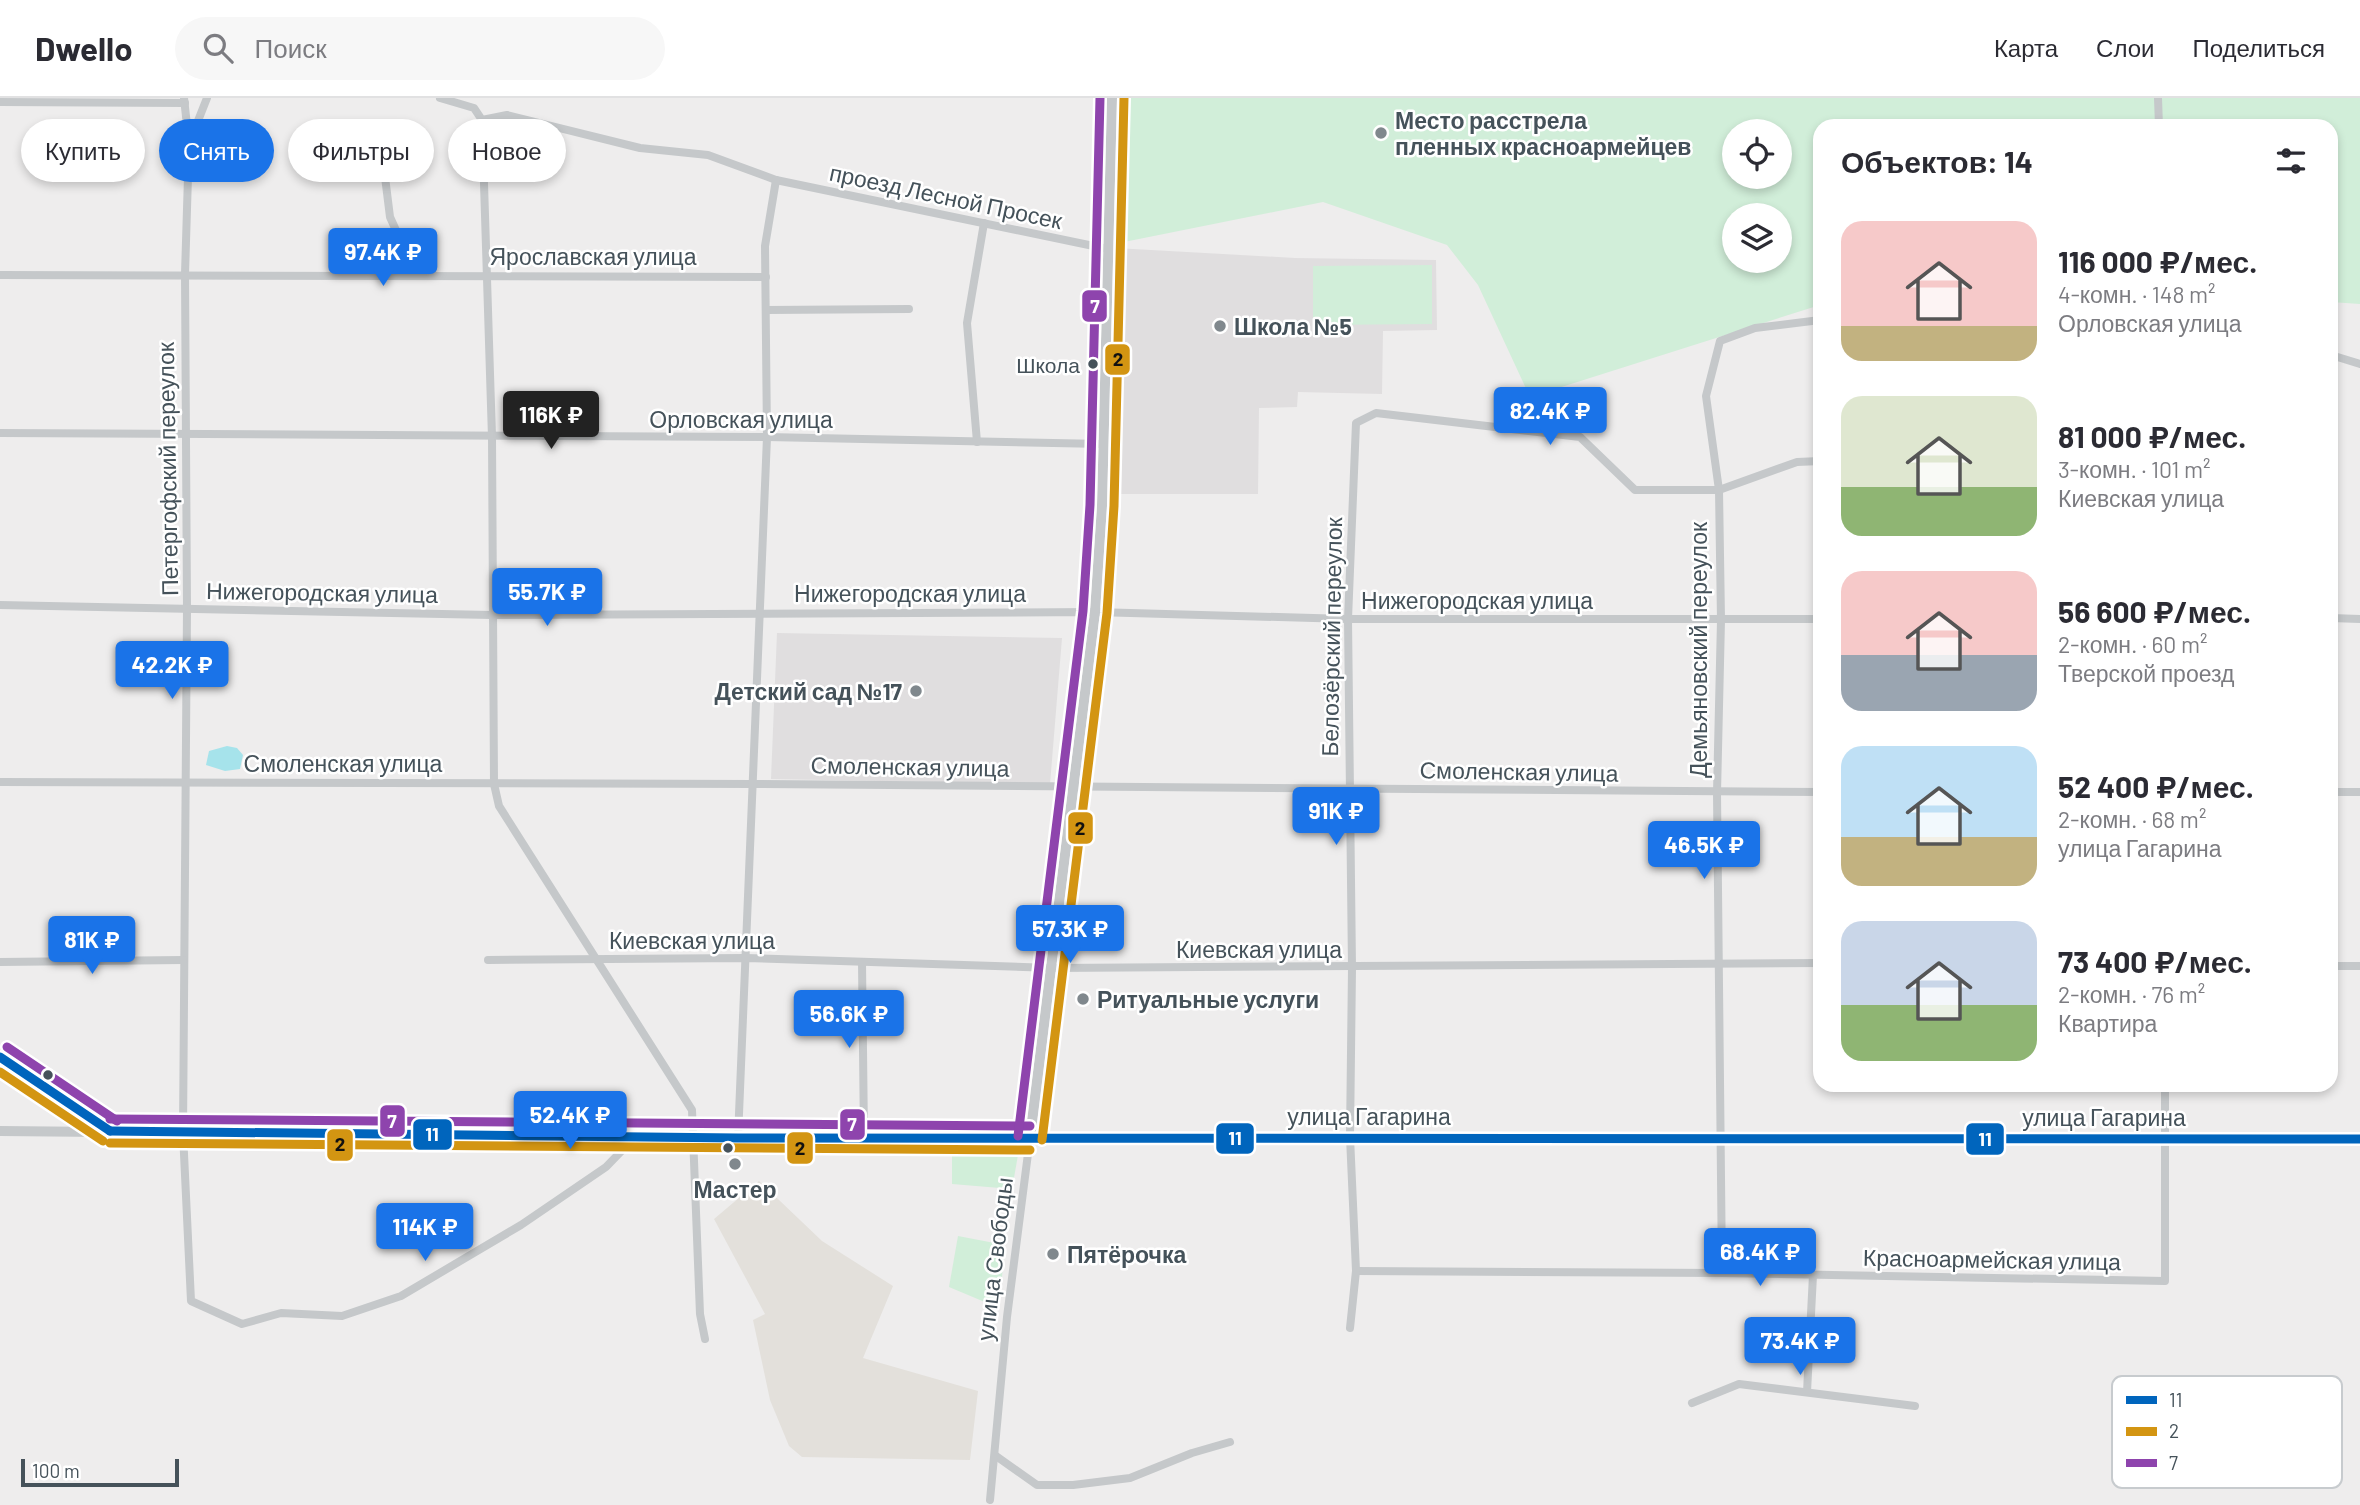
<!DOCTYPE html>
<html lang="ru">
<meta charset="utf-8">
<style>
:root{--surface:#fff;--page:#f7f7f7;--text:#2b2b33;--muted:#7c7c81;--line:#e1e1e2;--accent:#1a73e8}
body{margin:0;font-family:Barlow,sans-serif;background:var(--page);color:var(--text);height:100vh;display:flex;flex-direction:column;font-size:26px;white-space:nowrap}
*{box-sizing:border-box;margin:0}
p{font-size:23px;color:var(--muted)}
.icon{flex:none;width:38px;height:38px;fill:none;stroke:currentColor;stroke-width:2;stroke-linecap:round;stroke-linejoin:round}
.map{position:relative;flex:1;overflow:hidden}
.details{position:absolute;left:1813px;top:21px;width:525px;height:973px;display:flex;flex-direction:column;background:var(--surface);border-radius:21px;box-shadow:0 4px 10px #0003}
.details>*{flex:none}
.hud{position:absolute;left:21px;top:21px;width:665px;height:63px;display:flex;gap:14px}
.buttons{position:absolute;left:1722px;top:21px;display:grid;gap:14px}
.buttons a{display:grid;place-items:center;width:70px;height:70px;border-radius:50%;background:var(--surface);box-shadow:0 4px 10px #0003;font-size:35px}
.scale{position:absolute;left:21px;bottom:18px;width:158px;box-sizing:border-box;padding-left:7px;border:4px solid #45525a;border-top:0;font-size:19px;line-height:24px;white-space:nowrap;color:#45525a;-webkit-text-stroke:5px #fff;paint-order:stroke}
.price{position:absolute;translate:-50% -60px;padding:0 16px;border-radius:7px;background:var(--accent);color:#fff;font-size:23px;line-height:46px;filter:drop-shadow(0 2px 4px #0008)}
.price::after{content:'';position:absolute;left:50%;top:42px;width:21px;height:16px;margin-left:-10px;background:inherit;clip-path:polygon(0 0,100% 0,50% 100%)}
.price.on{background:#222;color:#fff}
ul{padding:0;list-style:none}
li{display:flex;align-items:center;gap:21px;height:175px;padding:0 28px}
li span{display:grid;place-items:center;flex:none;width:196px;height:140px;border-radius:21px;color:#555}
li>.icon{margin-inline-start:auto}
span .icon{width:84px;height:84px;fill:#fffc;stroke-width:1}
li b{font-size:30px}
h2{display:flex;justify-content:space-between;align-items:center;height:84px;padding:0 28px;font-size:30px}
.tag{padding:0 24px;border-radius:32px;background:var(--surface);box-shadow:0 4px 10px #0003;font-size:24px;line-height:63px}
.tag.on{background:var(--accent);color:#fff}
header{display:flex;align-items:center;gap:42px;box-sizing:border-box;height:98px;padding:0 35px;background:var(--surface);border-bottom:2px solid var(--line)}
header strong{font-size:33px}
nav{display:flex;gap:38px;margin-inline-start:auto;font-size:24px}
.search{width:490px;height:63px;background:var(--page);display:flex;align-items:center;gap:18px;box-sizing:border-box;padding:0 24px;border-radius:38px;color:var(--muted);font-size:26px}
.map>svg:first-child{display:block}
.commercial{fill:#e3e0db}
.education{fill:#e0dedf}
.green{fill:#d1eed9;fill-rule:evenodd}
.water{fill:#a6e3eb}
.lines{fill:none;stroke-linecap:round;stroke-linejoin:round}
.minor{stroke:#c5c8ca;stroke-width:8}
.tertiary{stroke:#c5c8ca;stroke-width:10}
.bus-1-casing{stroke:#fff;stroke-width:14}
.bus-2-casing{stroke:#fff;stroke-width:14}
.bus-3-casing{stroke:#fff;stroke-width:14}
.bus-1{stroke:#0065bd;stroke-width:9}
.bus-2{stroke:#d39512;stroke-width:9}
.bus-3{stroke:#8e44ad;stroke-width:9}
.poi-dot{fill:#80888d;stroke:#fff;stroke-width:2.5}
.bus-dot{fill:#45525a;stroke:#fff;stroke-width:2.5}
.labels{text-anchor:middle;dominant-baseline:central;stroke-width:5;stroke-linejoin:round;paint-order:stroke}
.bus-label{font-size:21px;fill:#45525a;stroke:#fff;text-anchor:end}
.poi-label{font-size:23px;font-weight:bold;fill:#45525a;stroke:#fff;text-anchor:start}
.street-label{font-size:23px;fill:#45525a;stroke:#fff}
.key{fill:#fff;stroke:#c7cbce;stroke-width:2}
.key-label{font-size:19px;fill:#45525a}
.line-badge{stroke:#fff;stroke-width:2.5}
.badge-label{font-size:19px;text-anchor:middle;font-weight:bold;fill:#fff}
.pale-badge-label{font-size:19px;text-anchor:middle;font-weight:bold;fill:#111}
</style>
<header>
<strong>Dwello</strong>
<div class="search"><svg class="icon" aria-label="search" viewBox="0 0 24 24"><circle cx="10" cy="10" r="6"/><path d="M15 15l6 6"/></svg>Поиск</div>
<nav><a>Карта</a><a>Слои</a><a>Поделиться</a></nav>
</header>
<div class="map">
<svg width="2360" height="1407" viewBox="0 0 2360 1407">
<rect width="100%" height="100%" fill="#eeeded"/>
<path class="commercial" d="M759 1083 822 1143 893 1188 863 1260 978 1293 970 1362 802 1359 789 1348 770 1302 753 1222 765 1216 714 1121Z"/>
<g class="education">
<path d="M1115 150 1295 160 1436 162 1437 232 1383 233 1382 296 1298 294 1297 309 1259 310 1258 396H1119Z"/>
<path d="M777 535 1062 540 1050 686 771 681Z"/>
</g>
<g class="green">
<path d="M1130 0H2360V206L2331 204V28H1820V207L1530 299 1478 187 1447 147 1323 104 1124 144ZM1734 33H1780V79H1734ZM1734 117H1780V163H1734Z"/>
<path d="M1432 167V226L1313 227V168Z"/>
<path d="M952 1056 1018 1057 1012 1091 952 1086Z"/>
<path d="M958 1138 1005 1147 999 1210 949 1189Z"/>
</g>
<path class="water" d="M227 648 237 650 243 657 240 671 225 673 206 667 209 653Z"/>
<g class="lines">
<g class="minor">
<path d="M184 0 189 46 185 176 187 511 183 1035 191 1203 242 1226 281 1215 342 1218 401 1198 521 1127 606 1069 636 1038"/>
<path d="M440 0 474 10 482 22 507 17 640 50 708 57 776 82 1108 151"/>
<path d="M2158 0 2159 28"/>
<path d="M0 4 185 5"/>
<path d="M482 22 492 339 494 686 499 708 692 1012 700 1216 705 1241"/>
<path d="M190 43 207 0"/>
<path d="M383 63 390 119 408 159 433 176"/>
<path d="M0 177 766 179"/>
<path d="M766 212 909 211"/>
<path d="M2331 257 2360 266"/>
<path d="M0 335 767 339 1103 346"/>
<path d="M977 344 967 225 984 125"/>
<path d="M0 507 492 517 1095 514 1348 521H1820"/>
<path d="M2331 520 2360 521"/>
<path d="M0 684 753 686 1820 694"/>
<path d="M2331 694H2360"/>
<path d="M488 862 745 860 1053 870 1820 865"/>
<path d="M0 864 183 862"/>
<path d="M862 864 864 1039"/>
<path d="M2331 868H2360"/>
<path d="M738 1040 767 339 765 148 776 82"/>
<path d="M1356 1173 1722 1175 2165 1183V987"/>
<path d="M1722 1175 1717 695 1721 522 1719 392 1706 298 1720 243 1755 230 1820 222"/>
<path d="M1350 1230 1356 1173 1350 1039 1352 870 1348 521 1356 325 1376 315 1580 339 1635 392H1719L1797 364 1820 363"/>
<path d="M1807 1294 1813 1177"/>
<path d="M1692 1305 1739 1286 1915 1308"/>
<path d="M996 1358 1037 1387H1073L1130 1380 1192 1355 1230 1344"/>
<path d="M990 1402 1007 1219 1030 1040"/>
</g>
<g class="tertiary">
<path d="M0 959 110 1033"/>
<path d="M0 1033 738 1040 2360 1041"/>
<path d="M1030 1040 1095 514 1102 408 1112 0"/>
</g>
<defs>
<g id="bus-1">
<path d="M0 959 110 1033"/>
<path d="M110 1033 738 1040 2360 1041"/>
</g>
<g id="bus-2">
<path d="M0 974 103 1043"/>
<path d="M1042 1042 1107 515 1114 408 1124 0"/>
<path d="M110 1045 1030 1052"/>
</g>
<g id="bus-3">
<path d="M7 949 117 1023"/>
<path d="M110 1021 1030 1028"/>
<path d="M1018 1038 1083 513 1090 407 1100 0"/>
</g>
</defs>
<use href="#bus-1" class="bus-1-casing"/>
<use href="#bus-2" class="bus-2-casing"/>
<use href="#bus-3" class="bus-3-casing"/>
<use href="#bus-1" class="bus-1"/>
<use href="#bus-2" class="bus-2"/>
<use href="#bus-3" class="bus-3"/>
</g>
<g class="poi-dot">
<circle cx="1381" cy="35" r="7"/>
<circle cx="1220" cy="228" r="7"/>
<circle cx="916" cy="593" r="7"/>
<circle cx="1083" cy="901" r="7"/>
<circle cx="735" cy="1066" r="7"/>
<circle cx="1053" cy="1156" r="7"/>
</g>
<g class="bus-dot">
<circle cx="1093" cy="266" r="6"/>
<circle cx="48" cy="977" r="6"/>
<circle cx="728" cy="1050" r="6"/>
</g>
<g class="labels">
<g class="bus-label">
<text x="1080" y="266">Школа</text>
</g>
<g class="poi-label">
<text x="1395" y="22">Место расстрела<tspan x="1395" dy="26">пленных красноармейцев</tspan></text>
<text x="1234" y="228">Школа №5</text>
<text x="902" y="593" text-anchor="end">Детский сад №17</text>
<text x="1097" y="901">Ритуальные услуги</text>
<text x="735" y="1091" text-anchor="middle">Мастер</text>
<text x="1067" y="1156">Пятёрочка</text>
</g>
<g class="street-label">
<text transform="translate(946 98) rotate(12)">проезд Лесной Просек</text>
<text x="593" y="158">Ярославская улица</text>
<text x="741" y="321">Орловская улица</text>
<text transform="translate(167 371) rotate(-91)">Петергофский переулок</text>
<text transform="translate(322 494) rotate(1)">Нижегородская улица</text>
<text x="910" y="495">Нижегородская улица</text>
<text x="1477" y="502">Нижегородская улица</text>
<text transform="translate(1331 539) rotate(-89)">Белозёрский переулок</text>
<text transform="translate(1698 552) rotate(-90)">Демьяновский переулок</text>
<text x="343" y="665">Смоленская улица</text>
<text transform="translate(910 668) rotate(1)">Смоленская улица</text>
<text transform="translate(1519 673) rotate(1)">Смоленская улица</text>
<text x="692" y="842">Киевская улица</text>
<text x="1259" y="851">Киевская улица</text>
<text x="1369" y="1018">улица Гагарина</text>
<text x="2104" y="1019">улица Гагарина</text>
<text transform="translate(994 1161) rotate(-83)">улица Свободы</text>
<text transform="translate(1992 1161) rotate(1)">Красноармейская улица</text>
</g>
</g>
<rect x="2112" y="1278" width="230" height="112" rx="10" class="key"/>
<rect x="2126" y="1298" width="31" height="8" fill="#0065bd"/>
<rect x="2126" y="1329" width="31" height="9" fill="#d39512"/>
<rect x="2126" y="1361" width="31" height="8" fill="#8e44ad"/>
<g class="key-label">
<text x="2169" y="1309">11</text>
<text x="2169" y="1340">2</text>
<text x="2169" y="1372">7</text>
</g>
<g class="line-badge">
<rect x="1081" y="191" width="27" height="34" rx="7" fill="#8e44ad"/>
<rect x="1104" y="245" width="27" height="33" rx="7" fill="#d39512"/>
<rect x="1067" y="713" width="27" height="34" rx="7" fill="#d39512"/>
<rect x="379" y="1006" width="27" height="34" rx="7" fill="#8e44ad"/>
<rect x="839" y="1010" width="27" height="33" rx="7" fill="#8e44ad"/>
<rect x="412" y="1020" width="41" height="33" rx="7" fill="#0065bd"/>
<rect x="1215" y="1024" width="40" height="33" rx="7" fill="#0065bd"/>
<rect x="1965" y="1024" width="40" height="34" rx="7" fill="#0065bd"/>
<rect x="326" y="1030" width="28" height="34" rx="7" fill="#d39512"/>
<rect x="786" y="1033" width="28" height="34" rx="7" fill="#d39512"/>
</g>
<g class="badge-label">
<text x="1095" y="215">7</text>
<text x="392" y="1030">7</text>
<text x="852" y="1033">7</text>
<text x="432" y="1043">11</text>
<text x="1235" y="1047">11</text>
<text x="1985" y="1048">11</text>
</g>
<g class="pale-badge-label">
<text x="1118" y="268">2</text>
<text x="1080" y="737">2</text>
<text x="340" y="1053">2</text>
<text x="800" y="1057">2</text>
</g>
</svg>
<div class="buttons">
<a><svg class="icon" aria-label="locate" viewBox="0 0 24 24"><circle cx="12" cy="12" r="6"/><path d="M12 2v4M12 18v4M2 12h4M18 12h4"/></svg></a>
<a><svg class="icon" aria-label="layers" viewBox="0 0 24 24"><path d="M12 4l9 5-9 5-9-5zM3 14l9 5 9-5"/></svg></a>
</div>
<div class="scale">100 m</div>
<b class="price" style="left:383px;top:190px">97.4K ₽</b>
<b class="price" style="left:1550px;top:349px">82.4K ₽</b>
<b class="price on" style="left:551px;top:353px">116K ₽</b>
<b class="price" style="left:547px;top:530px">55.7K ₽</b>
<b class="price" style="left:172px;top:603px">42.2K ₽</b>
<b class="price" style="left:1336px;top:749px">91K ₽</b>
<b class="price" style="left:1704px;top:783px">46.5K ₽</b>
<b class="price" style="left:1070px;top:867px">57.3K ₽</b>
<b class="price" style="left:92px;top:878px">81K ₽</b>
<b class="price" style="left:849px;top:952px">56.6K ₽</b>
<b class="price" style="left:570px;top:1053px">52.4K ₽</b>
<b class="price" style="left:425px;top:1165px">114K ₽</b>
<b class="price" style="left:1760px;top:1190px">68.4K ₽</b>
<b class="price" style="left:1800px;top:1279px">73.4K ₽</b>
<div class="hud">
<a class="tag">Купить</a>
<a class="tag on">Снять</a>
<a class="tag">Фильтры</a>
<a class="tag">Новое</a>
</div>
<section class="details">
<h2>Объектов: 14<svg class="icon" aria-label="filters" viewBox="0 0 24 24"><path d="M4 7h16M4 17h16"/><circle cx="9" cy="7" r="2"/><circle cx="15" cy="17" r="2"/></svg></h2>
<ul>
<li><span style="background:linear-gradient(#f6c9c9 75%,#c2b280 0)"><svg class="icon" aria-label="home" viewBox="0 0 24 24"><path d="M3 11l9-7 9 7M6 9v11h12V9"/></svg></span><div><b>116 000 ₽/мес.</b><p>4-комн. · 148 m²</p><p>Орловская улица</p></div></li>
<li><span style="background:linear-gradient(#dfe7d0 65%,#8fb573 0)"><svg class="icon" aria-label="home" viewBox="0 0 24 24"><path d="M3 11l9-7 9 7M6 9v11h12V9"/></svg></span><div><b>81 000 ₽/мес.</b><p>3-комн. · 101 m²</p><p>Киевская улица</p></div></li>
<li><span style="background:linear-gradient(#f6c9c9 60%,#9aa5b1 0)"><svg class="icon" aria-label="home" viewBox="0 0 24 24"><path d="M3 11l9-7 9 7M6 9v11h12V9"/></svg></span><div><b>56 600 ₽/мес.</b><p>2-комн. · 60 m²</p><p>Тверской проезд</p></div></li>
<li><span style="background:linear-gradient(#bfe0f5 65%,#c2b280 0)"><svg class="icon" aria-label="home" viewBox="0 0 24 24"><path d="M3 11l9-7 9 7M6 9v11h12V9"/></svg></span><div><b>52 400 ₽/мес.</b><p>2-комн. · 68 m²</p><p>улица Гагарина</p></div></li>
<li><span style="background:linear-gradient(#c9d6e8 60%,#8fb573 0)"><svg class="icon" aria-label="home" viewBox="0 0 24 24"><path d="M3 11l9-7 9 7M6 9v11h12V9"/></svg></span><div><b>73 400 ₽/мес.</b><p>2-комн. · 76 m²</p><p>Квартира</p></div></li>
</ul>
</section>
</div>
